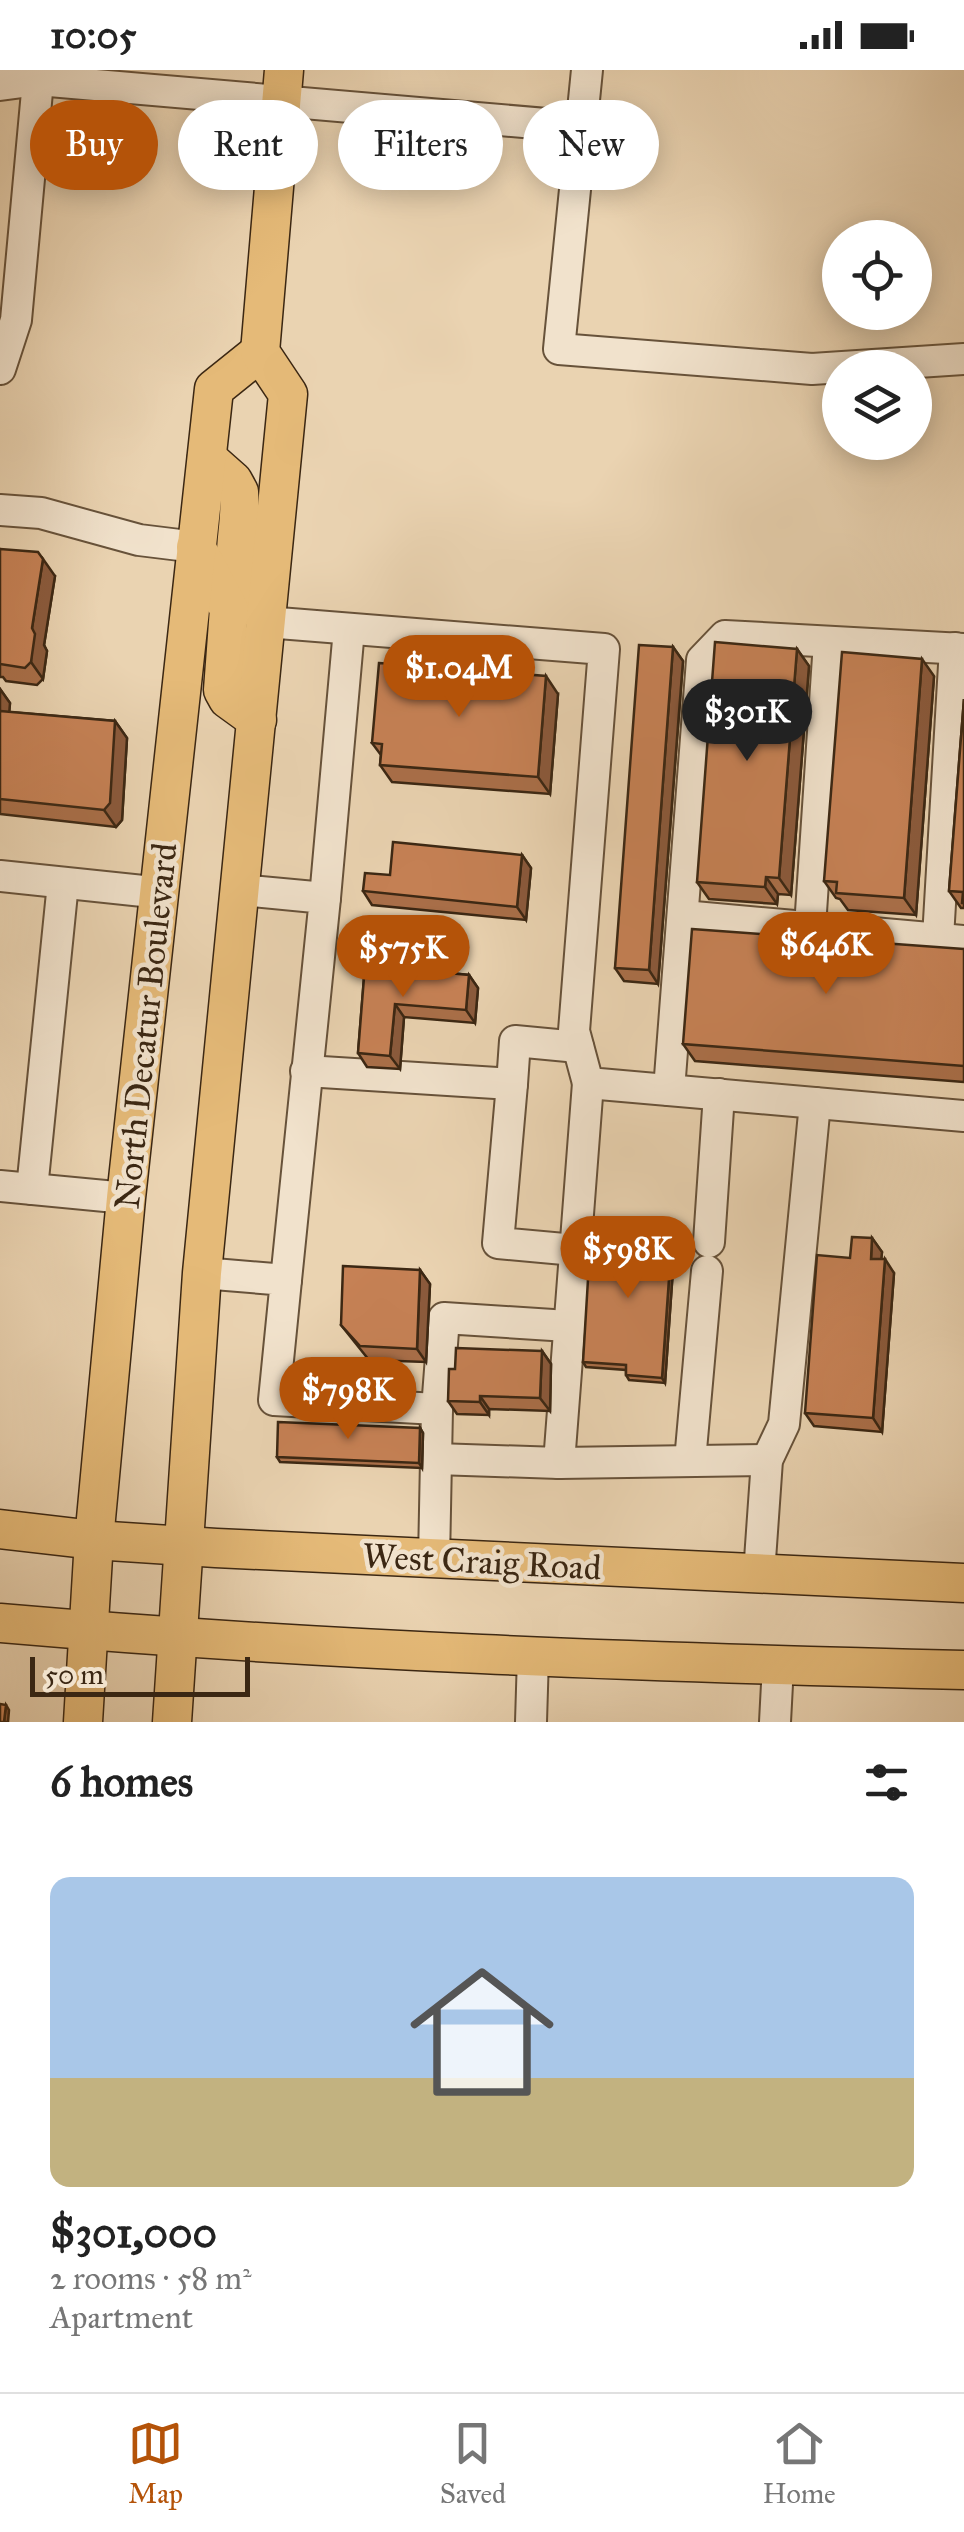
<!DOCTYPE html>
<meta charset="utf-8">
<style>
:root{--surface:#fff;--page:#f6f6f6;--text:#222;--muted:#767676;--line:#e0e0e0;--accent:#b45309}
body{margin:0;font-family:"IM FELL Great Primer",serif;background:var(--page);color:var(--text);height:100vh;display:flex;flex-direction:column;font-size:38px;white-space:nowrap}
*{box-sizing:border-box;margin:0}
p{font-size:32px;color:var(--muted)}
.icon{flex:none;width:55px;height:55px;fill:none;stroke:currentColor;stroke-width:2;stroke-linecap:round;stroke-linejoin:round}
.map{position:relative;height:1652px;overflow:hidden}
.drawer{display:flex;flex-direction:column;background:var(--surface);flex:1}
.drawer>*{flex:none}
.guide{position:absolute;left:30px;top:30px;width:905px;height:90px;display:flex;gap:20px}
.fabs{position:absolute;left:822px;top:150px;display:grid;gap:20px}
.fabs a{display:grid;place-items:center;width:110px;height:110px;border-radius:50%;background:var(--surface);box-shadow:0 5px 25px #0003;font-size:50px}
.scale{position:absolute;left:30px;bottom:25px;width:220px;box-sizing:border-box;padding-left:10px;border:5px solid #3b2713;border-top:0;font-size:28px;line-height:35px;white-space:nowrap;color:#3b2713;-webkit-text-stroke:8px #f1e2cc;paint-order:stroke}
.price{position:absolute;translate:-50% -85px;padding:0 22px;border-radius:35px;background:var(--accent);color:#fff;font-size:32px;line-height:65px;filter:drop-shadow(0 2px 5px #0008)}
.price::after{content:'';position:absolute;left:50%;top:60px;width:30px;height:22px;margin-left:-15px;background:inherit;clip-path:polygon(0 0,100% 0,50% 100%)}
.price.on{background:#222;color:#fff}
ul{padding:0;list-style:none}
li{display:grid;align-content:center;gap:20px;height:530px;padding:0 50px}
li+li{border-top:2px solid var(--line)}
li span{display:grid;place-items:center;height:310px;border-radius:20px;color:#555}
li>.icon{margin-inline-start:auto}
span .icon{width:180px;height:180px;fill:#fffc;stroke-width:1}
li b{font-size:42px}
h2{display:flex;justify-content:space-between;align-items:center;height:120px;padding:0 50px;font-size:42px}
.chip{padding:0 35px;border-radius:45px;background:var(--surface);box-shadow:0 5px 25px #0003;font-size:35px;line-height:90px}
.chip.on{background:var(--accent);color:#fff}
.status{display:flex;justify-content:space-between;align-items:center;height:70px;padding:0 50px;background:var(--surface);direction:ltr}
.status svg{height:28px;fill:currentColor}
.dock{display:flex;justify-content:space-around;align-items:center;height:140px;border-top:2px solid var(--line);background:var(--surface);font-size:28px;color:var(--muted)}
.dock a{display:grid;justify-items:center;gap:5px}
.dock .on{color:var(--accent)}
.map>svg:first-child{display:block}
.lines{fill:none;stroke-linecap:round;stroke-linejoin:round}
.minor-casing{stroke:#67523a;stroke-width:34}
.major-casing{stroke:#3b2713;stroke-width:41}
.minor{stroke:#f1e2cc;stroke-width:30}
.major{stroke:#e5ba78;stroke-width:38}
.wall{fill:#aa6f49;stroke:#3b2713;stroke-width:2.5}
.shaded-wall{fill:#8b5a3c;stroke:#3b2713;stroke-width:2.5}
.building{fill:#c68155;stroke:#3b2713;stroke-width:2.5}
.labels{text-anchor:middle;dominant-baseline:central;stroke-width:9;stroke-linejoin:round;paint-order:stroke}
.street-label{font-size:35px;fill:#3b2713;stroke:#f1e2cc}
</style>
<div class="status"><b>10:05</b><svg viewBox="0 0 49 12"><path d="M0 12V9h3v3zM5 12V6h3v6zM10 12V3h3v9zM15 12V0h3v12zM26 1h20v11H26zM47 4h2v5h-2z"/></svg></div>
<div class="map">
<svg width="964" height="1652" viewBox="0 0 964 1652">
<rect width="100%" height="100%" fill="#ead3b1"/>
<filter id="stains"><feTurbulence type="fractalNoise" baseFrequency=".002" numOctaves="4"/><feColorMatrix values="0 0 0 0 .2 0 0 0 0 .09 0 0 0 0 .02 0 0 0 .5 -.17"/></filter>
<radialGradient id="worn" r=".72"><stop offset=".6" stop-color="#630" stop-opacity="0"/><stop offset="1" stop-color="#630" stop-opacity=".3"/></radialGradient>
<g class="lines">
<defs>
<g id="minor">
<path d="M587 0 559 279 812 299 964 289"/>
<path d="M0 15 38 10 581 57"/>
<path d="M0 299 16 250 39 0"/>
<path d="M0 440 41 443 139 470 196 477"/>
<path d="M266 552 604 579 574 961 588 1013 964 1046"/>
<path d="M0 806 162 823"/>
<path d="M241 820 325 828 286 1210"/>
<path d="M325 828 349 559"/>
<path d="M683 846 964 871"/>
<path d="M810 857 829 572"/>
<path d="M938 868 955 578"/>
<path d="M306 1001 512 1014 515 971 578 977"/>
<path d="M512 1014 498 1173 575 1180"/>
<path d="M669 1020 702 590 725 566 964 579"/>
<path d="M0 1116 126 1128"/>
<path d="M32 1119 63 813"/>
<path d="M709 1172 719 1024"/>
<path d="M202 1203 286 1210 274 1330 437 1339 434 1490"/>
<path d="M437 1339 444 1248 568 1256"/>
<path d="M436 1389 559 1393 588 1013"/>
<path d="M690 1391 707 1201"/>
<path d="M559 1393 767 1390"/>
<path d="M759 1504 767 1390 784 1354 815 1033"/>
<path d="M531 1652 533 1586"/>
<path d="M775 1652 778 1595"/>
</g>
<g id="major">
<path d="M207 388 233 411 239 422C243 466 222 498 253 536"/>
<path d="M196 477 229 539 223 620 228 629 257 650"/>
<path d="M0 1459 94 1470 216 1478 964 1513"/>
<path d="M0 1553C321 1581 642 1592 964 1600"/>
<path d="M83 1652 94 1470 126 1128 214 319 260 282"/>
<path d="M172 1652 202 1203 288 324 260 282 284 0"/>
</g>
</defs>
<use href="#minor" class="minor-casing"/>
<use href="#major" class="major-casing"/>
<use href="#minor" class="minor"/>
<use href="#major" class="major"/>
</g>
<g class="wall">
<path d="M0 479 55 506 44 575 47 581 43 609 37 615 6 611 3 607H0Z"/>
<path d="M673 577 683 591 658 914 624 911 615 898Z"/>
<path d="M797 579 809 596 791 825 778 824 777 834 709 829 697 812Z"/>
<path d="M934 606 916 845 848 840 840 829 836 828 824 811Z"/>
<path d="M0 619 10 633 9 642 115 651 127 668 122 750 116 757 0 744Z"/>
<path d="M558 624 550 724 392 712 380 695 381 685 372 673Z"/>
<path d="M964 629V838H961L949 821Z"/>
<path d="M522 785 531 798 526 850 372 835 363 821 390 805Z"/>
<path d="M964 879V1012L695 991 683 974Z"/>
<path d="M365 895 469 905 478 918 475 953 404 947 400 999 367 997 358 983Z"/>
<path d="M672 1166 675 1170 665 1313 629 1310 626 1305V1300L586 1297 583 1292Z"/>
<path d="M872 1168 882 1182 881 1189 894 1203 882 1362 814 1356 805 1343 850 1188Z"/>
<path d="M420 1200 430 1214 426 1292 369 1290 341 1255Z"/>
<path d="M542 1281 551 1294 550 1341 489 1339V1345L457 1344 448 1331 455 1299Z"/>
<path d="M420 1358 423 1363 422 1398 280 1392 277 1387Z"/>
</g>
<g class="shaded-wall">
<path d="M43 489 55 506 44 575 47 581 43 609 31 592 32 558Z"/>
<path d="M673 577 683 591 658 914 649 900Z"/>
<path d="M797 579 809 596 791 825 779 808Z"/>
<path d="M922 589 934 606 916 845 904 828Z"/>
<path d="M546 606 558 624 550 724 538 707Z"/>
<path d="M0 619 10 633 8 658 0 647Z"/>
<path d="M115 651 127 668 122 750 116 757 104 740Z"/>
<path d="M522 785 531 798 526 850 517 837Z"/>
<path d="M766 807 778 824 777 834 765 817Z"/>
<path d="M469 905 478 918 475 953 466 940Z"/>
<path d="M395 934 404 947 400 999 390 986Z"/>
<path d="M672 1166 675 1170 665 1313 662 1308Z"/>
<path d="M872 1168 882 1182 880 1202 871 1189Z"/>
<path d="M885 1189 894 1203 882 1362 873 1348Z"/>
<path d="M420 1200 430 1214 426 1292 417 1279Z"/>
<path d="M542 1281 551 1294 550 1341 540 1328Z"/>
<path d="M480 1326 489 1339V1345L480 1332Z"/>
<path d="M420 1358 423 1363 422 1398 419 1393Z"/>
<path d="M6 1635 9 1640 8 1652H4Z"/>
</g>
<g class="building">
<path d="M0 479 38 482 43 489 32 558 35 564 31 592 25 598 0 594Z"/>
<path d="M715 572 797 579 779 808 766 807 765 817 697 812Z"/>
<path d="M639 575 673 577 649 900 615 898Z"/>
<path d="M842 582 922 589 904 828 836 823 837 812 824 811Z"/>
<path d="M379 593 546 606 538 707 380 695 382 674 372 673Z"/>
<path d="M964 629V833H962L963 822 949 821Z"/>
<path d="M0 641 115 651 110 733 104 740 0 729Z"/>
<path d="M393 772 522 785 517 837 363 821 365 803 390 805Z"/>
<path d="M692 859 964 879V996L683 974Z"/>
<path d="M365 895 469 905 466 940 395 934 390 986 358 983Z"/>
<path d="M591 1160 672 1166 662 1308 626 1305V1295L583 1292Z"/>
<path d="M852 1167 872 1168 871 1189H885L873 1348 805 1343 817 1185 850 1188Z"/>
<path d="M343 1196 420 1200 417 1279 360 1276 341 1255Z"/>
<path d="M456 1278 542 1281 540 1328 480 1326V1332L448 1331 449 1299H455Z"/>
<path d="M278 1352 420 1358 419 1393 277 1387Z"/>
<path d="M0 1634 6 1635 4 1652H0Z"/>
</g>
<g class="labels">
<g class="street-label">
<text transform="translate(146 956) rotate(-84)">North Decatur Boulevard</text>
<text transform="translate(482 1492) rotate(3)">West Craig Road</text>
</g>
</g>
<rect width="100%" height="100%" filter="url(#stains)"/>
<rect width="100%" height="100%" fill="url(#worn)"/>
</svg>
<div class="fabs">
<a><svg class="icon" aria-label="locate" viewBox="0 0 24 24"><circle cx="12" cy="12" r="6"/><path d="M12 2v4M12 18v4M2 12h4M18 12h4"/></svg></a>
<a><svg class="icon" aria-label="layers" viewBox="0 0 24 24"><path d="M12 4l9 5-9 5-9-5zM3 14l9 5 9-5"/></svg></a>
</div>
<div class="scale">50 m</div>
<b class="price" style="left:459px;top:650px">$1.04M</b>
<b class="price on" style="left:747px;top:694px">$301K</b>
<b class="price" style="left:826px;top:927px">$646K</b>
<b class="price" style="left:403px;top:930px">$575K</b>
<b class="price" style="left:628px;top:1231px">$598K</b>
<b class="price" style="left:348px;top:1372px">$798K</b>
<div class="guide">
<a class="chip on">Buy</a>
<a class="chip">Rent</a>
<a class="chip">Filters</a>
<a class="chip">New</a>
</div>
</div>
<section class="drawer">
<h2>6 homes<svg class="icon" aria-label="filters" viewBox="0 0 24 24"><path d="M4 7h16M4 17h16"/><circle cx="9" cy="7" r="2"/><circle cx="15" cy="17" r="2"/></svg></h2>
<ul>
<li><span style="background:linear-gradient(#a9c7e8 65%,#c2b280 0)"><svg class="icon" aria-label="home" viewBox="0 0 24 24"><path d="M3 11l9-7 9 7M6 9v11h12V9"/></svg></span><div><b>$301,000</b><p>2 rooms · 58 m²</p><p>Apartment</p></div></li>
</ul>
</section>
<nav class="dock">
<a class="on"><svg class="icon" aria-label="map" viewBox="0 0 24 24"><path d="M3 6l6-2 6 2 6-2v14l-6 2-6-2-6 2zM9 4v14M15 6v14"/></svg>Map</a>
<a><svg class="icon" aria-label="saved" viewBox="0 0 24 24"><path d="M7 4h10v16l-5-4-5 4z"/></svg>Saved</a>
<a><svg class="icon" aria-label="home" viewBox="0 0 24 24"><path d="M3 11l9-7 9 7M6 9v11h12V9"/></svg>Home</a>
</nav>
